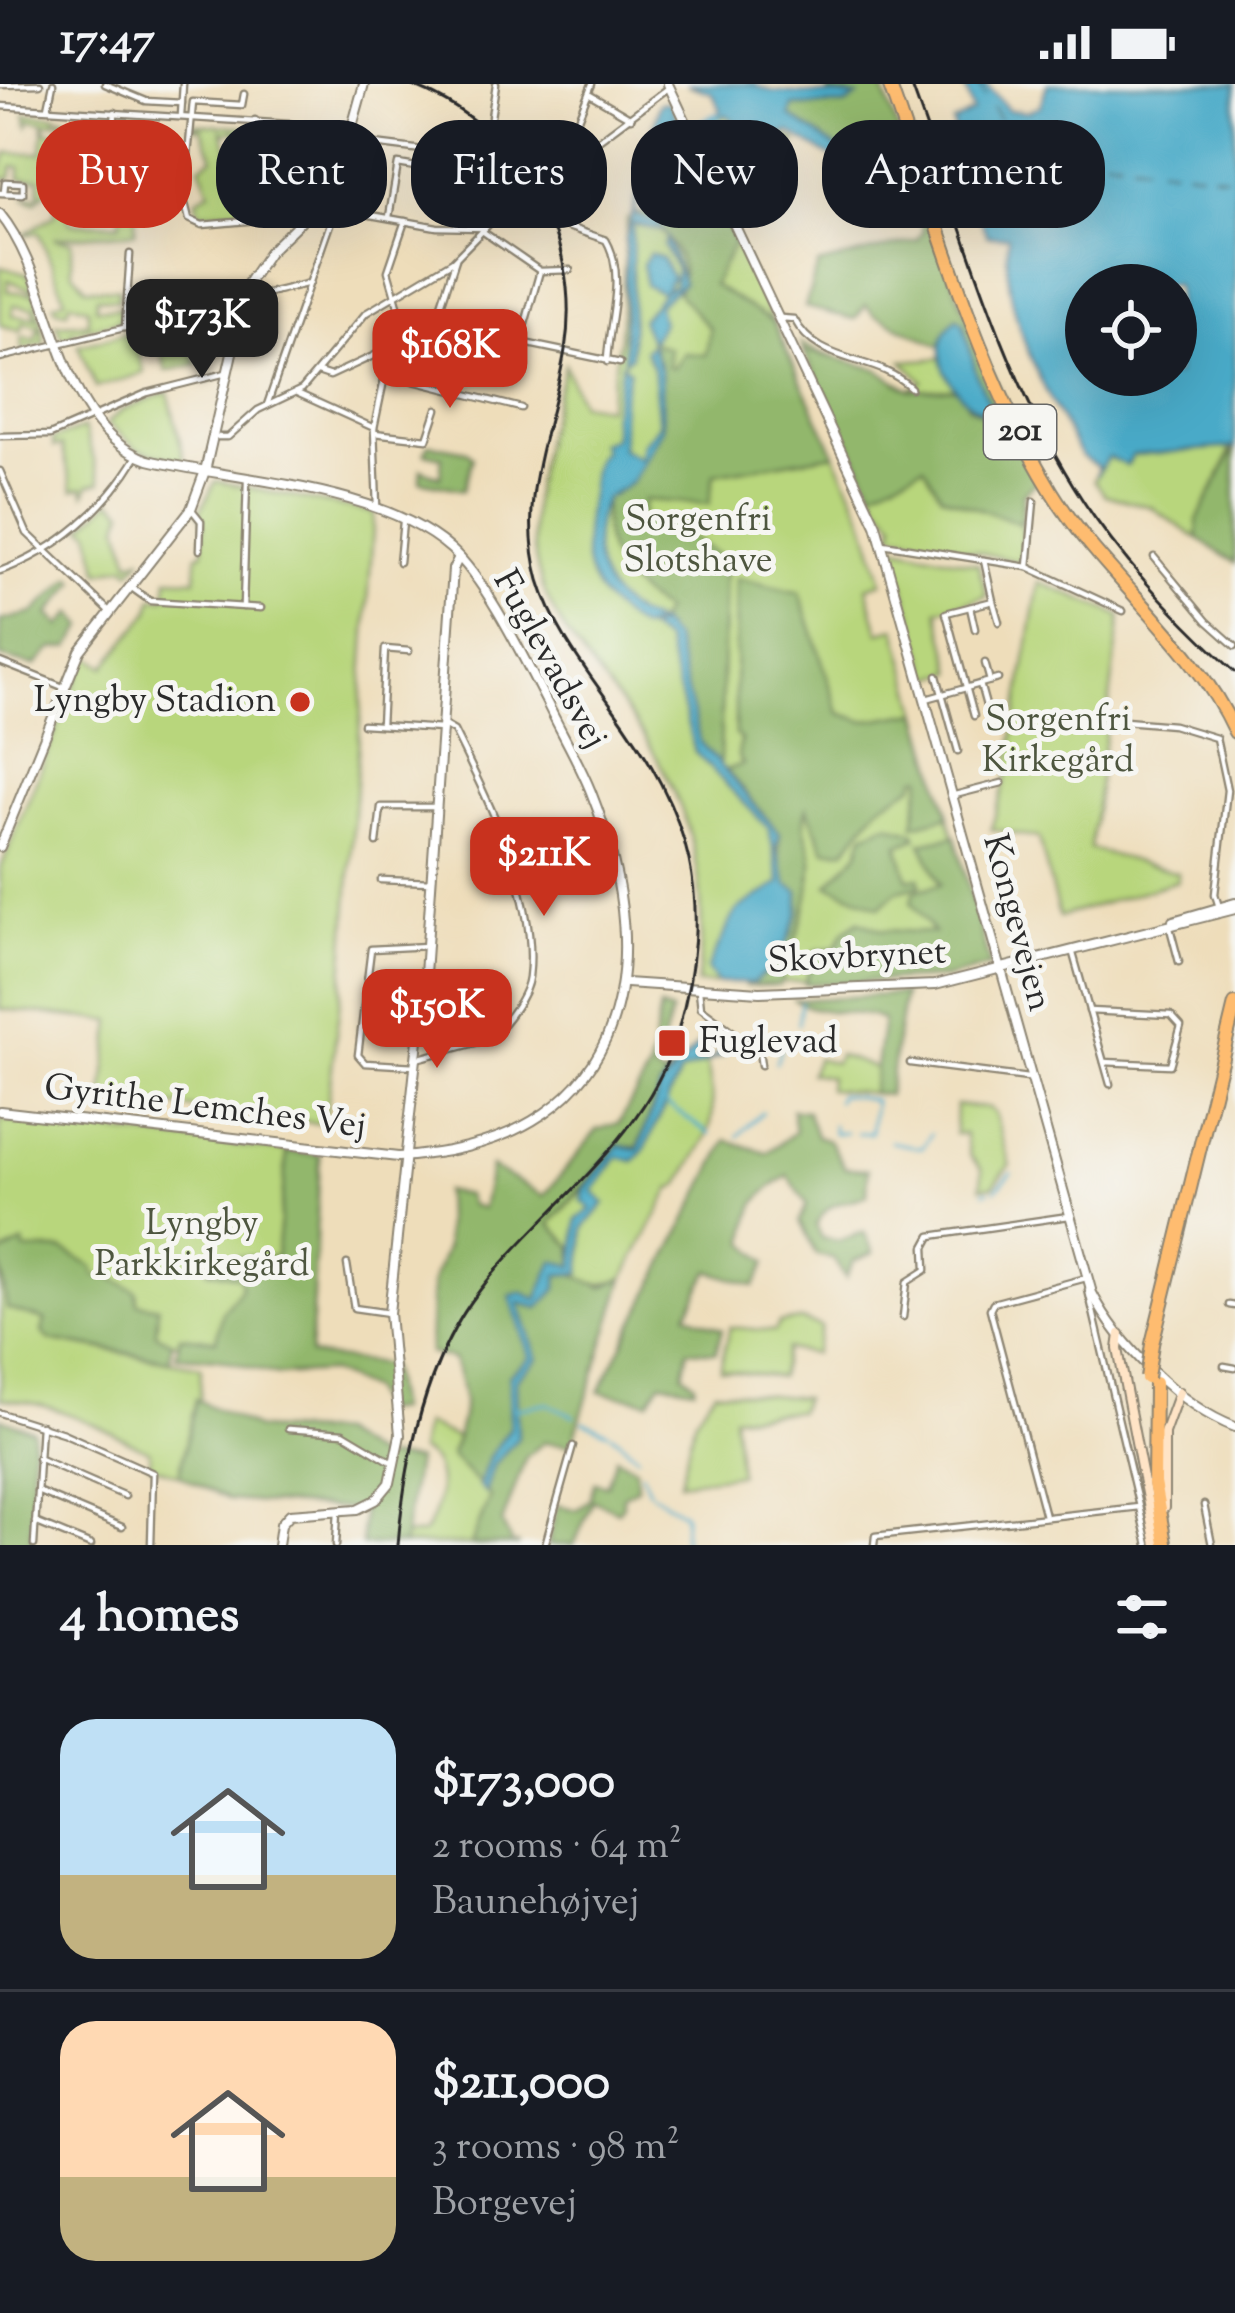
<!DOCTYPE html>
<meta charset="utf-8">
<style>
:root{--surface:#171b24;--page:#242831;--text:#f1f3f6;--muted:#9ea1a6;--line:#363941;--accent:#c8321e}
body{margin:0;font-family:"Sorts Mill Goudy",serif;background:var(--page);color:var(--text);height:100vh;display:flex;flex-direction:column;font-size:45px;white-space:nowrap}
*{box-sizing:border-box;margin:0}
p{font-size:39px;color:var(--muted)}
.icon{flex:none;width:66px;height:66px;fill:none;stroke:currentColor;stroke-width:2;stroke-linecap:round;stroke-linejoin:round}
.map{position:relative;height:1461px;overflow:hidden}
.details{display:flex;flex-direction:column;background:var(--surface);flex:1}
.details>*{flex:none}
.hud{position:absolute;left:36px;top:36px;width:1164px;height:108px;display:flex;gap:24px}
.tools{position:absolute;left:1065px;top:180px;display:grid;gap:24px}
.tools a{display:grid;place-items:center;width:132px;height:132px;border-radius:50%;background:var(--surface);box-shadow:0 12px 48px #0002;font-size:60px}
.price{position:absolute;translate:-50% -102px;padding:0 27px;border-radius:24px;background:var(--accent);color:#fff;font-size:39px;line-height:78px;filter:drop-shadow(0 3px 6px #0008)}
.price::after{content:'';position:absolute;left:50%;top:72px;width:36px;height:27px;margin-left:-18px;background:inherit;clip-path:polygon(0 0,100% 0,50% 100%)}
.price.on{background:#222;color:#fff}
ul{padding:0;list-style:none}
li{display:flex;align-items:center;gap:36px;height:300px;padding:0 60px}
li+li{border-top:3px solid var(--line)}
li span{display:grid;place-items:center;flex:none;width:336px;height:240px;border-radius:36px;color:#555}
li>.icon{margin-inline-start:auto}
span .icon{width:144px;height:144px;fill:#fffc;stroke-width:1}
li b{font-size:51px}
h2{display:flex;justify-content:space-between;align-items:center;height:144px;padding:0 60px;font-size:51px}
.chip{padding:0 42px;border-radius:48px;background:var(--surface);box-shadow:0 12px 48px #0002;font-size:42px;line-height:108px}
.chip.on{background:var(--accent);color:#fff}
.status{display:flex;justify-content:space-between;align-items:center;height:84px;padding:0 60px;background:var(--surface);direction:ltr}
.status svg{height:33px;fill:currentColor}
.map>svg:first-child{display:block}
.green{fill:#b8d67c;stroke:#728054;stroke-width:3}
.forest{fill:#92b76c;stroke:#5e714c;stroke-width:3}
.water{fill:#49aac8;stroke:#3a6a7a;stroke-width:3;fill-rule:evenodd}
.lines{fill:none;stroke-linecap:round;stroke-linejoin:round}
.stream{stroke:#49aac8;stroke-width:3}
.river{stroke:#49aac8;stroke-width:9}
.ferry{stroke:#375e6a;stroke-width:3;stroke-dasharray:15 12;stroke-linecap:butt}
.minor-casing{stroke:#8c8472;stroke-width:9}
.tertiary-casing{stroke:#8c8472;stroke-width:12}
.secondary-casing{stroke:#8c8472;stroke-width:12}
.motorway-casing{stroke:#8c8472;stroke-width:16}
.minor{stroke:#fff;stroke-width:4.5}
.tertiary{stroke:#fff;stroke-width:8}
.secondary{stroke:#ffe4c6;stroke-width:8}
.motorway{stroke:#febc70;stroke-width:12}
.tram{stroke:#2b2b2b;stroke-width:3}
.rail{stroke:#2b2b2b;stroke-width:3}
.motorway-bridge-casing{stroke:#8c8472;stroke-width:16;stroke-linecap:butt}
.motorway-bridge{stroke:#febc70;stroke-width:12}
.poi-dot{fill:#c8321e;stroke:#f6f6f2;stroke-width:4.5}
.labels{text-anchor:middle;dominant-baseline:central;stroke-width:10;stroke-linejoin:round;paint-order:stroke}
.shield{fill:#f6f6f2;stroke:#686867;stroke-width:3}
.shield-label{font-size:33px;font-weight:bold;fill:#2b2b2b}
.park-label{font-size:36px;fill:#4e563f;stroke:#f6f6f2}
.street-label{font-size:36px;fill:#2b2b2b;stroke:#f6f6f2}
.poi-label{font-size:36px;fill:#2b2b2b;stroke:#f6f6f2;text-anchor:end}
</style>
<div class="status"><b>17:47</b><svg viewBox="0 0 49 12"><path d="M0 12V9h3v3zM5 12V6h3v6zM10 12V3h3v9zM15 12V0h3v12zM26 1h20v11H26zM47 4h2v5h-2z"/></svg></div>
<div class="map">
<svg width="1235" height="1461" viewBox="0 0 1235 1461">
<rect width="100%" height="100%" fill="#f6f6f2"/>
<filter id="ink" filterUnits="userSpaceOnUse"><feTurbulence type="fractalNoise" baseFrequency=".00833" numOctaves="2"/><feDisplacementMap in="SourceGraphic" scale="24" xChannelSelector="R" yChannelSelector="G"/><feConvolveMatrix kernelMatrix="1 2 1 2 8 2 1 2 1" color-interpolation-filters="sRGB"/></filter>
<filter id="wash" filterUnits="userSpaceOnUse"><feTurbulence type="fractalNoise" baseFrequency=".004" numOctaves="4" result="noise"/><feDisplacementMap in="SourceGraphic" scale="48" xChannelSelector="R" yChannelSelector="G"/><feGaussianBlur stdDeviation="2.7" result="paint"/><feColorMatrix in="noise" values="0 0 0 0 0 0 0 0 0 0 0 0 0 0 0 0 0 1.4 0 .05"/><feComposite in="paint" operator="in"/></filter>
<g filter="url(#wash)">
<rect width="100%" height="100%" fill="#eeddba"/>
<g class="green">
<path d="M25 30 57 32 56 38 46 39V47L56 49 52 101 35 118 24 113H39L40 95H20V83L13 82 11 95 0 94 7 69H42L44 38 30 36 28 41Z"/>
<path d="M727 31 761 56 783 50 797 58 732 112 698 45Z"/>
<path d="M61 33 78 38 79 34 113 35 86 55 78 53V40H69L66 131 71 139 120 140 128 44 117 42V36L135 37 139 47 135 148 54 154 72 158V187L86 204 119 205 118 216 97 213 96 224H123V240L117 237 71 248 72 253 61 252 56 240 88 239V224L70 218 67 227 56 225 54 220 65 215 39 148 23 151 56 130Z"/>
<path d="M193 40 253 43 247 50 254 72 247 79 235 46 224 50 221 45 240 95 248 93 254 106 249 111 260 124 200 129 196 115 210 107 200 82 213 74 201 44H193Z"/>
<path d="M715 114 863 431 883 498 867 503 879 548 896 544 990 882 946 894 697 900C714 785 685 701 614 611 584 573 550 535 538 487 521 418 547 347 565 281L580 319 607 323 620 254 627 135 679 115Z"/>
<path d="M0 183 28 190 34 207 8 196 7 207 35 210 40 232 35 233 34 224 14 221 12 231 41 234 44 259 22 265V253L36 255 39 242 23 238 21 247 0 241Z"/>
<path d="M222 237 215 273 198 265 192 269 197 280 166 287 158 253Z"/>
<path d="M141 246 134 250 144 289 96 304 78 261Z"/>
<path d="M801 259C837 279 875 283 910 305L923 297 903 277 942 274 955 301 1018 356 1038 397 1023 409 1021 478 893 449 895 438 879 419Z"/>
<path d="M168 308 185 378 136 364 107 339 122 326Z"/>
<path d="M84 344 101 398 89 401 85 410 83 403 73 406 62 362 54 363 53 355Z"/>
<path d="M1225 362 1230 365C1223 398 1196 420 1198 455L1151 423 1105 411 1094 396 1108 373 1127 381 1133 371Z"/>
<path d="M216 397 374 429 343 893 325 1040 103 1014 112 937 0 925V786L87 571 105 583 150 527 153 514H166L168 494 196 495 197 470 203 469 204 438 199 429Z"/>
<path d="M112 416 124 426 120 441 130 478 143 473 131 487 125 482 100 488 90 447 83 443Z"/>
<path d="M893 462 978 480 987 512 938 526 954 588 930 594Z"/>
<path d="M1039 498 1121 532 1090 765 1178 789 1177 797 1059 833 1039 754 991 745 1006 696Z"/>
<path d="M838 971 876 984 872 1009 828 1005 829 993 810 989 817 974 835 979Z"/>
<path d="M707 980C719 1044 712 1045 680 1100L671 1105 624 1194C603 1202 594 1203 575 1191L572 1162 550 1140 586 1102 675 981Z"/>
<path d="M956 1021 989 1024 995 1030 1010 1081 993 1102 981 1103 982 1085 970 1072 965 1050H955Z"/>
<path d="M0 1036 320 1071 310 1272 149 1256H50L201 1283 200 1317 179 1391 150 1381 149 1367C100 1343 52 1317 1 1315Z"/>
<path d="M801 1236 821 1243 814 1270 786 1265 779 1293 720 1285 730 1243 775 1247 779 1239Z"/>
<path d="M715 1306 803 1314 798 1327 733 1332 739 1390 680 1398 695 1334Z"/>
<path d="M424 1340 457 1354 450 1371 490 1412 471 1461H403L404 1452 423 1450C440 1429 450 1378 419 1367Z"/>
</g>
<g class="forest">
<path d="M832 0H881L962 221 1038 397 1023 409 1021 440 941 411 924 382 873 406 803 266 877 285 910 306 959 304 969 323 993 336 957 234 942 263 873 230 866 221 855 235 805 223 818 181 917 156 923 147 913 109 892 102 790 32 792 22 846 21 850 11 828 9Z"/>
<path d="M715 114 735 157 713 201 773 238 835 370 714 390 709 420 644 416 641 440 664 436 725 476 720 680C673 651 695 573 657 539L664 527C618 498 599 470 605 415L632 398 663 344 661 286 650 258 670 264 668 282 674 283 684 269 706 271 710 245 677 208C695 181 662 137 635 132L679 115Z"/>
<path d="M429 360 467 367 473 374 463 406 420 397 421 385 440 393 442 373 425 369Z"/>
<path d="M1235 363V479L1198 455 1197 436Z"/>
<path d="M72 493 76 498 49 530 61 542 73 529 84 542 70 563 52 565 35 582 0 573V537L33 529Z"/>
<path d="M736 494 800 509 839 629 864 637 919 628 949 732 914 741 922 693H917L913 702 879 722 845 766H825L807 724C798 746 813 759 812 780 810 824 793 860 780 901L744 902 773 885 777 863 792 849C789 817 775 775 780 750L726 686 743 680 738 672 741 655 735 651Z"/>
<path d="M888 740 914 748 917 754 898 761 908 795 919 793 921 801 897 807 880 823 828 801 859 768 864 750Z"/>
<path d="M955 752 990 882 946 894 805 900 814 867 836 863 843 848 859 837 883 846 934 849 911 818 915 807 941 800 921 759Z"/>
<path d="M904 910 888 1011 872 1009 883 936C855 924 818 933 795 916Z"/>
<path d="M660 924 671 928 654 988 664 993 675 981 660 1003 638 1063H617L550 1140 572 1162 575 1191 602 1203 624 1194 572 1361 544 1358 526 1373 502 1439 512 1460 520 1461H471L490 1412 450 1371C466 1333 468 1314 453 1275L429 1269 432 1198 446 1163 444 1107 466 1111 470 1121 482 1124 491 1083 544 1112 597 1046 619 1039 649 986Z"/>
<path d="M792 1026 807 1027 816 1052 829 1056 845 1084 868 1085 867 1111C846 1120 828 1115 816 1141L822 1154 839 1157 864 1148 874 1169 853 1177 846 1194 833 1174 816 1171 800 1137 807 1120 788 1092C756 1110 750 1123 746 1159L767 1178 755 1202 709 1187 687 1230 722 1245 716 1268 688 1266 683 1289 695 1299 694 1304 661 1298 649 1317 599 1308 727 1056 767 1069 795 1048Z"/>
<path d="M287 1068 320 1071 310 1271 389 1281 397 1326 379 1328 370 1306 330 1288 278 1291 219 1275 176 1272 180 1252 216 1256 222 1228 241 1204 240 1193 208 1186 228 1173H276Z"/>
<path d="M24 1159V1166H63L93 1183 95 1192 110 1193 136 1207 137 1219 158 1223 156 1250 172 1258 170 1276 50 1256 42 1248 45 1236 7 1225 0 1171Z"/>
<path d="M196 1315 257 1345 337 1349 377 1374 416 1376 403 1461H362V1426L229 1416 179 1391Z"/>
<path d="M0 1334 33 1346 31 1461H0Z"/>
<path d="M616 1373 636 1384 637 1403 623 1412V1421L618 1427 593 1416 574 1461H548L557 1421 577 1426 589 1416 595 1398 607 1401Z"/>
</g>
<g class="water">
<path d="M686 0H750L772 7 857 13 846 21 793 22 790 32 892 102 924 115 883 104 789 48 755 57 727 31 716 34 721 26 712 9Z"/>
<path d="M964 0H985L1009 26 1027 28 1040 22 1047 0H1235V363L1133 371 1127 381 1108 373 1096 392 1098 383 1081 372C1044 306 1000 228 1008 152H987L967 104 953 39 973 28ZM1176 201V291H1086V201Z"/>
<path d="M670 18 684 50C650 69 640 95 635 132L658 138 663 147 633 140 631 272 624 277 626 154 660 19Z"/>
<path d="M667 154 683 199 658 221 662 239 651 258 641 236 662 209 645 201 643 180 650 169 662 174 672 194 664 207 674 202 676 185 664 162Z"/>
<path d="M957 234 963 239 977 292 996 335C961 323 916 269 957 234Z"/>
<path d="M651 260 661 287 663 344 632 398 605 415C583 468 598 520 657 539L641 545C580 509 579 473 590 411 593 394 590 379 604 366L599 359 614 354 612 332 622 280 629 286 622 317V365L640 374 643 359 659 341 653 284 645 266Z"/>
<path d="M660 541 674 556 700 658 780 750 776 763 787 800 799 807V828L786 861 777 863 782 874 753 899H717L707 885 736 827 780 799 769 745 695 668 665 557 647 546Z"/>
<path d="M712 945 713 957 696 976 715 973 724 957 728 959 724 971 680 989 644 1067 634 1077 618 1073 593 1107 605 1119 584 1144 581 1189 558 1191 557 1205 539 1224 519 1219 538 1275 516 1295 518 1354 494 1380 485 1409 479 1403 489 1373 510 1344 509 1291 530 1274 510 1212 522 1208 537 1215 554 1177 574 1182 577 1136 591 1125 582 1117 584 1106 619 1061 638 1066 660 1004Z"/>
</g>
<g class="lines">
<g class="stream">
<path d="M798 940 801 919"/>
<path d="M776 979 786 950"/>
<path d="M855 1012 874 1016 871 1049H857"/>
<path d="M662 1017 710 1050"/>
<path d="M837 1017 839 1011 852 1012"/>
<path d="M833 1041 834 1049H846"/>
<path d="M738 1052 762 1028"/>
<path d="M891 1058 912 1062"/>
<path d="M915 1063H923L931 1050"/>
<path d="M995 1106 1012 1089"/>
<path d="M984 1108 989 1107"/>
<path d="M514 1325 546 1319 575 1332"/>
<path d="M584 1338 608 1348"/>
<path d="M611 1350 638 1372"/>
<path d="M642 1389 649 1406"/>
<path d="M652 1409 684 1430 683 1461"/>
</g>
<g class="river">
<path d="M698 42 716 33"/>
<path d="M943 112 967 104"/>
</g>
<path class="ferry" d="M978 0 1015 60 1235 94"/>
</g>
</g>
<g filter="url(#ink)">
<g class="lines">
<defs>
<g id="minor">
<path d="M105 0 146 17 182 19"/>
<path d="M0 1 40 0"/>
<path d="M437 1V0"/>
<path d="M244 10 242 21 193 18 184 115 189 135 202 141 281 134"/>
<path d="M590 10 631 34"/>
<path d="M0 22 353 44"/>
<path d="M48 24 53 0"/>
<path d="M181 32 183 0"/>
<path d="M491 33 496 0"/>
<path d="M255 36C253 67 260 93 262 124"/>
<path d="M114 40 84 61 79 120 83 126 109 124 115 28"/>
<path d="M350 57 463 71"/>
<path d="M508 58 556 72 571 60"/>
<path d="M577 69 570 54 592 0"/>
<path d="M543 98 565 142 606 156C627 192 608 239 607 278"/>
<path d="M0 109 23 110V99L5 98 4 109"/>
<path d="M327 113 343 126 437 143 485 144"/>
<path d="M389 133 398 80 428 85"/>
<path d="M482 147 540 187 570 186"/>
<path d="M436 234 505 255 620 279"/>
<path d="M781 234 794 235C819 283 875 269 911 304"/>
<path d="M525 240 540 187"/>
<path d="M125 244 130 170"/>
<path d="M0 274 310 199"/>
<path d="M318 288 330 292 388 265 411 270 437 233 456 175"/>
<path d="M389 291 521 324"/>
<path d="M297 309 374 344"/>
<path d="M267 321 336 123"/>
<path d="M374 349 427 355 437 325"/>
<path d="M0 352 50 351 147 309 226 289"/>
<path d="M213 353H228L258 326 302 305 366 229 453 177 496 133 667 5"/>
<path d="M0 387 27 449 108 526"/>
<path d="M377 423 374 344 399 225 388 187 405 137"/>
<path d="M193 427 201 437 200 466"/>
<path d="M883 460 1028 483 1123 527"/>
<path d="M1154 473 1207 537 1235 562"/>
<path d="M399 478 403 438"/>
<path d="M1028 483 1034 417"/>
<path d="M0 487C57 467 106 424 137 372"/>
<path d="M129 502 150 517 261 524"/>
<path d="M993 517 999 538"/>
<path d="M243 523 247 397"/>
<path d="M970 523 975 545"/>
<path d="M0 578 63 603"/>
<path d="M985 579 990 597"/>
<path d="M937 592 958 667"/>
<path d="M980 600 988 629"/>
<path d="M926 615 998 595"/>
<path d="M974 632 946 529 993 517 984 476"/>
<path d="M363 640 442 645"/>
<path d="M381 641 385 565 409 567"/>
<path d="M1113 644V636L1173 641 1216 654 1227 706 1215 810 1219 823"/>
<path d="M955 711 1002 699"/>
<path d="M377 759 381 723H434"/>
<path d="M381 796 432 798"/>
<path d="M1170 844 1179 878"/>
<path d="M1072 866 1110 1000"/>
<path d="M699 906 701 924 759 967 761 981"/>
<path d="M1089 927 1171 931 1181 942 1170 981 1104 978"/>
<path d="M416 975 490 955C505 939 526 915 529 893 539 815 487 714 454 647L442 640"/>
<path d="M910 979 1028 994"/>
<path d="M415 982 365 979 358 971 371 865 427 862"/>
<path d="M347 1180 354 1224 389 1229"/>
<path d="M1088 1206 1148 1461"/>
<path d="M1229 1221 1235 1222"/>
<path d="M903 1233 907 1198 926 1186 925 1163 931 1152 1069 1132"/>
<path d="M1224 1282 1235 1284"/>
<path d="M0 1329 63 1349 153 1389 151 1461"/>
<path d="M288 1345 343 1349 395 1380"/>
<path d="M38 1374 125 1412"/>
<path d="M37 1407 122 1443"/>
<path d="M1204 1421 1212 1461"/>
<path d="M1045 1432 990 1225 993 1219 1086 1194"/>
<path d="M35 1438 91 1461"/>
<path d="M34 1461 41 1341"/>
<path d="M336 1461 338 1427"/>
<path d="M545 1461 573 1362"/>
<path d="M874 1461 875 1452 1139 1423"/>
</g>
<g id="tertiary">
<path d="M668 0 876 441 1092 1209C1118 1260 1180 1322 1235 1343"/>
<path d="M0 130C56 198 55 343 148 376 239 397 380 402 451 465 487 497 524 575 547 619 561 648 579 678 591 708 665 894 621 1060 398 1073L0 1027"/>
<path d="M0 763 80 567 191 425 205 387 248 199 269 168 335 104 364 0"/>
<path d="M1173 837 1235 819"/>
<path d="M626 899 760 908 935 901 1235 825"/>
<path d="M278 1461 281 1440 290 1430 358 1425 376 1416 390 1399 400 1351 389 1229 425 890 453 485 459 473"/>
</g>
<g id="secondary">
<path d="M1120 1250 1118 1265 1156 1461"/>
<path d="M1164 1424V1349L1179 1308"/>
</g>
<g id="motorway">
<path d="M889 0C938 136 976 285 1052 408 1105 494 1193 556 1235 648"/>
<path d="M1152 1260 1235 920"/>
<path d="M1155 1299 1154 1399 1165 1459"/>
</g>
</defs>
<use href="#minor" class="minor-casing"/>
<use href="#tertiary" class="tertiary-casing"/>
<use href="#secondary" class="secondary-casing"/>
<use href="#motorway" class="motorway-casing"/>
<use href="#minor" class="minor"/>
<use href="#tertiary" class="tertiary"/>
<use href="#secondary" class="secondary"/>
<use href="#motorway" class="motorway"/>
<path class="tram" d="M911 0C960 133 998 280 1073 401 1117 473 1174 531 1235 588"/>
<path class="rail" d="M398 1461C405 1375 426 1275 480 1206 545 1122 646 1057 677 950 716 815 692 731 611 621 583 582 553 543 539 496 516 413 552 345 565 266 584 151 516 40 408 0"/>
<defs>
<path id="motorway-bridge" d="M1147 1294 1152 1260"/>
</defs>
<use href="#motorway-bridge" class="motorway-bridge-casing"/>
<use href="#motorway-bridge" class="motorway-bridge"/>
</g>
</g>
<g class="poi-dot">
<circle cx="300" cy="618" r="12"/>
<rect x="657" y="944" width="30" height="30" rx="6"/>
</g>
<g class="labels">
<rect class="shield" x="984" y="321" width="72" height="54" rx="9"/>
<g class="shield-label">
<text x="1020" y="348">201</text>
</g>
<g class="park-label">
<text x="698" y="437">Sorgenfri<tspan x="698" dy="41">Slotshave</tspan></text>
<text x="1058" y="637">Sorgenfri<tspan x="1058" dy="41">Kirkegård</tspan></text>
<text x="202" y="1141">Lyngby<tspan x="202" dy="41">Parkkirkegård</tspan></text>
</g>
<g class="street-label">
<text transform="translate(549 576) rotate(61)">Fuglevadsvej</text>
<text transform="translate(1016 839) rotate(75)">Kongevejen</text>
<text transform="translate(857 874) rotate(-3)">Skovbrynet</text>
<text transform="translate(205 1024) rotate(7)">Gyrithe Lemches Vej</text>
</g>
<g class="poi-label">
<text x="276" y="618">Lyngby Stadion</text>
<text x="699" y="959" text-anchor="start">Fuglevad</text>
</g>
</g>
</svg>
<div class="tools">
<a><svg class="icon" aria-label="locate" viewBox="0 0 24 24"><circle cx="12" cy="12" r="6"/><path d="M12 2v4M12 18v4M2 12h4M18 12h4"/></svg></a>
</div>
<b class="price on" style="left:202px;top:297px">$173K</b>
<b class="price" style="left:450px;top:327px">$168K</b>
<b class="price" style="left:544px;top:835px">$211K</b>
<b class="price" style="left:437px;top:987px">$150K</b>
<div class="hud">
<a class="chip on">Buy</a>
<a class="chip">Rent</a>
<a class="chip">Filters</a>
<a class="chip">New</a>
<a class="chip">Apartment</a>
</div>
</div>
<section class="details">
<h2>4 homes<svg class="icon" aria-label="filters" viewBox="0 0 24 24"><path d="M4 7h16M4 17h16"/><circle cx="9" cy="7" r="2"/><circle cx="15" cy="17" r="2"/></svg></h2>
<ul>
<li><span style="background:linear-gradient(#bfe0f5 65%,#c2b280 0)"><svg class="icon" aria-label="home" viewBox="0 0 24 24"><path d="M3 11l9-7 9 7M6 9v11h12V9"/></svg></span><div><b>$173,000</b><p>2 rooms · 64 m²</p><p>Baunehøjvej</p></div></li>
<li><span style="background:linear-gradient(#ffd9b3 65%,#c2b280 0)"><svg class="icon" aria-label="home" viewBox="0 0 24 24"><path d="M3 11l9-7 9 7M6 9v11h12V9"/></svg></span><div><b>$211,000</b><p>3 rooms · 98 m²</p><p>Borgevej</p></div></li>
</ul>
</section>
